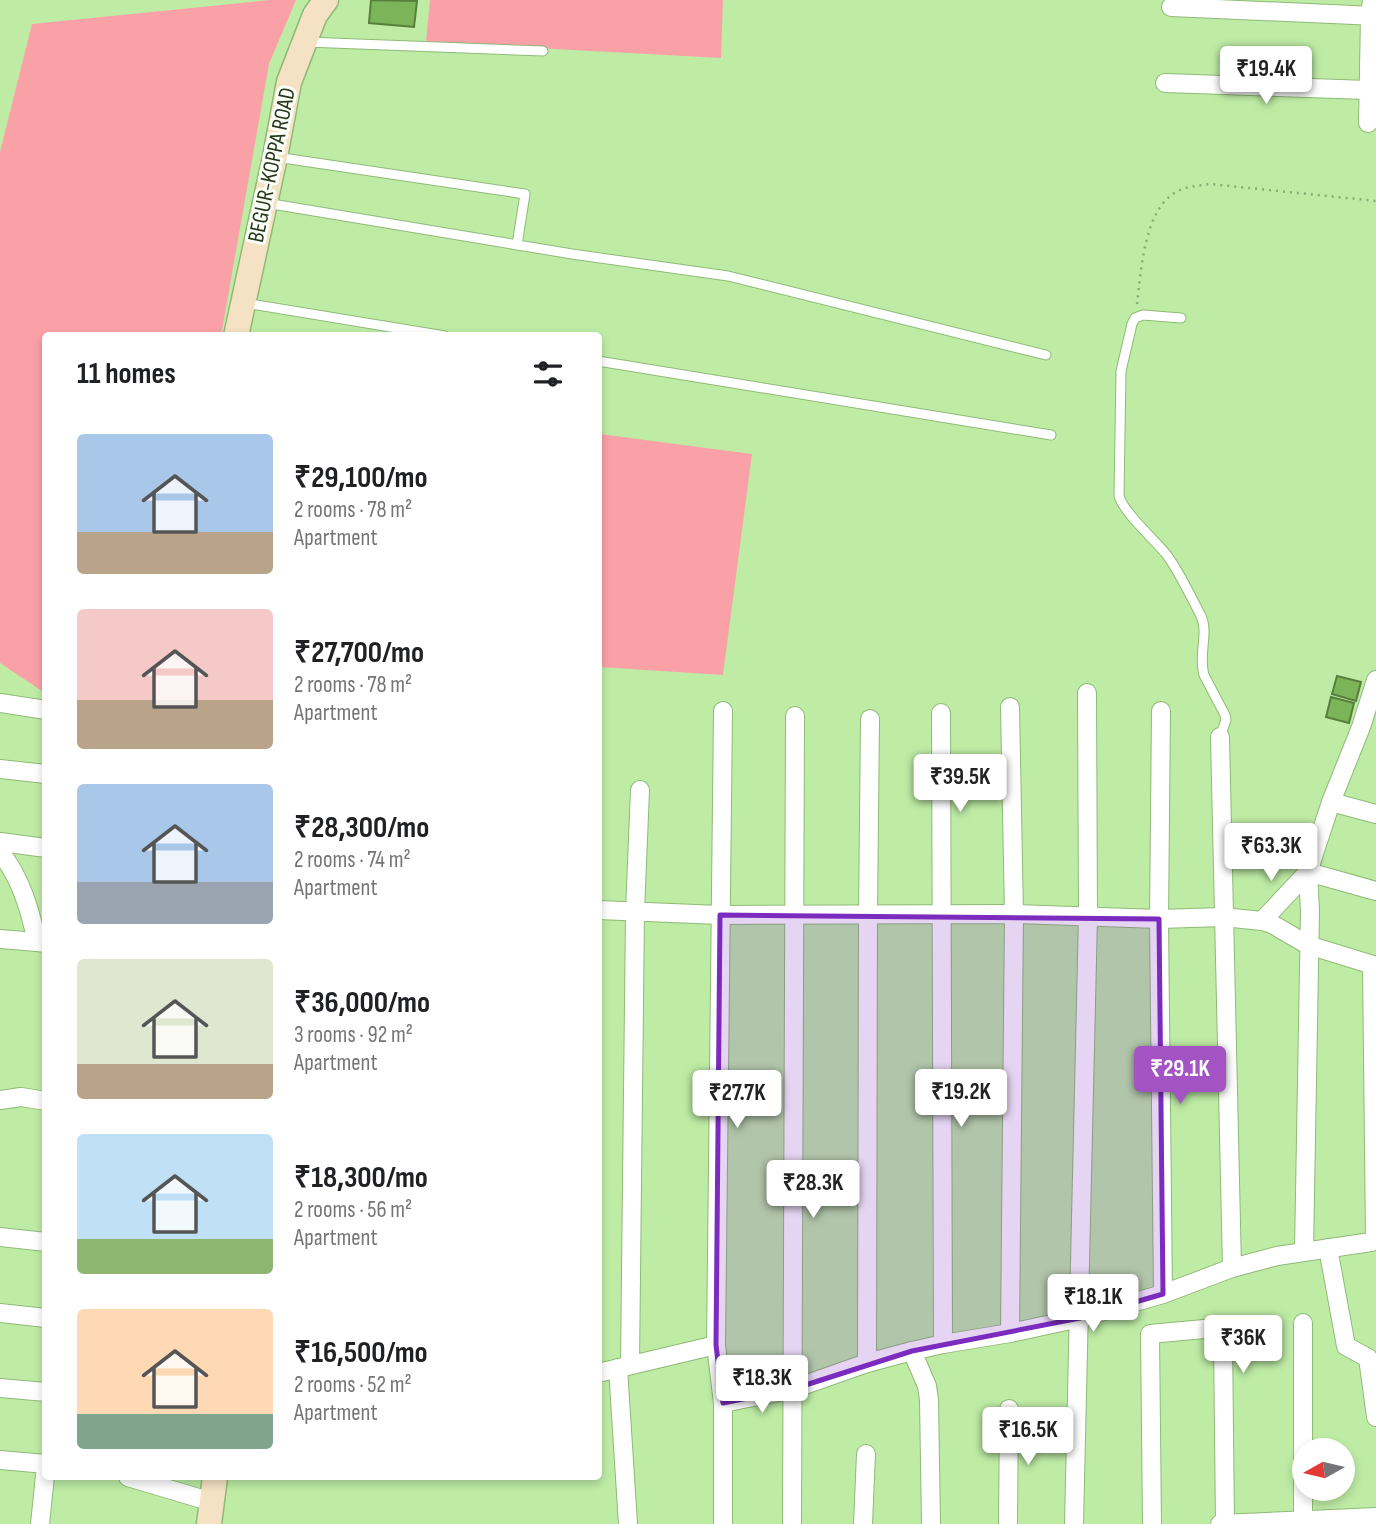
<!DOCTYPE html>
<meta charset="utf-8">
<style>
:root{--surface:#fff;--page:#f2f2f2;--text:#202124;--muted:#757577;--accent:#a353c4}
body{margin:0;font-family:"Sofia Sans Condensed",sans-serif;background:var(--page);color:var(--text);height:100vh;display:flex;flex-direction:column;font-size:26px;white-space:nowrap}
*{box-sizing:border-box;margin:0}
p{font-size:23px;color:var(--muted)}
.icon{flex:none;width:38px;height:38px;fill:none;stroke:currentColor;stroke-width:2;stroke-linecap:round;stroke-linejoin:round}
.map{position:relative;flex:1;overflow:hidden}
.details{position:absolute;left:42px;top:332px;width:560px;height:1148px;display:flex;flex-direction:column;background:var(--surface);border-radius:7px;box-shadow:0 4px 10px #0003}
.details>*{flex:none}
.needle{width:46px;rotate:262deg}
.fabs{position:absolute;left:1292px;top:1438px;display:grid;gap:14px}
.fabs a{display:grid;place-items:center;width:63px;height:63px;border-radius:50%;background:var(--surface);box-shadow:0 4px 10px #0003;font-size:35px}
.price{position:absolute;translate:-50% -60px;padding:0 16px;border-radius:7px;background:#fff;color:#222;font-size:23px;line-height:46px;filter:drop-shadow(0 2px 4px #0008)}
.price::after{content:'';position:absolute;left:50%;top:42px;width:21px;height:16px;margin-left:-10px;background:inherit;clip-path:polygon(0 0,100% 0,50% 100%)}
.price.selected{background:var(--accent);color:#fff}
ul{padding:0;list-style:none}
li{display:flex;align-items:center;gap:21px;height:175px;padding:0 35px}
li span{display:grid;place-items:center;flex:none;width:196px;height:140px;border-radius:7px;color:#555}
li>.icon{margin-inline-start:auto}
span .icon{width:84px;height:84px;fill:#fffc;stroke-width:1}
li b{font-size:30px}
h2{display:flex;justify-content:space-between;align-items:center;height:84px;padding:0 35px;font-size:30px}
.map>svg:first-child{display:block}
.green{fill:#faa1a8}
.building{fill:#7cb459;stroke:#567f3d;stroke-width:2}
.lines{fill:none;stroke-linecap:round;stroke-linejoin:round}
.lane-casing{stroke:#8fba76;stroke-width:11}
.street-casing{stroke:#8fba76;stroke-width:20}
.secondary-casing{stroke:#8fba76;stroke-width:27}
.path{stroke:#88ac74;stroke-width:2.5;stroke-dasharray:2 5;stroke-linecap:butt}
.lane{stroke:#fff;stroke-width:9}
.street{stroke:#fff;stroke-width:18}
.secondary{stroke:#f5e2c4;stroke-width:24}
.marked{fill:#7b2cbf;fill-opacity:0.2;stroke:#7b2cbf;stroke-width:5;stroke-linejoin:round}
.labels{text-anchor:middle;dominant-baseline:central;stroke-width:6;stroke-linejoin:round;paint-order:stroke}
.street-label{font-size:23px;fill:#26381c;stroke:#fafef7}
</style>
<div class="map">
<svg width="1376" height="1524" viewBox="0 0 1376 1524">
<rect width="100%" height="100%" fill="#beeca5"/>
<g class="green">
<path d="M270 0H296L269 64 221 336H46L45 693 0 663V152L32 24Z"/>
<path d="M430 0H723L721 58 426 42Z"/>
<path d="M599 434 752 454 723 675 599 667Z"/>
</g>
<g class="building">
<path d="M371 0 417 1 414 27 369 23Z"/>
<path d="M1337 676 1361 682 1356 701 1332 694Z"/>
<path d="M1331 697 1354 703 1349 723 1326 717Z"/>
</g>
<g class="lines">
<defs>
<g id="lane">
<path d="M306 42 543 51"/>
<path d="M276 157 525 194 517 245"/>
<path d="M266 203 572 254 728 276 1046 355"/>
<path d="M245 303 445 336"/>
<path d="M1181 318 1143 315 1135 318 1132 324 1121 371 1119 496C1124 513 1154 539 1166 554 1178 569 1192 599 1201 616 1209 633 1198 654 1204 675L1225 715 1226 720 1220 737"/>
<path d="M598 361 1051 435"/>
</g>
<g id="street">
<path d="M1171 7 1376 16"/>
<path d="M1165 83 1368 90"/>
<path d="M1368 123 1370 16 1372 0"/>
<path d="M0 703 46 710"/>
<path d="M1010 707 1014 914 1010 1333"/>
<path d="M1161 711 1159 919 1163 1294"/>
<path d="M941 713 943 1344"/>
<path d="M1220 737 1232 1268"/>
<path d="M0 769 46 774"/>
<path d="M1331 802 1376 814"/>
<path d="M0 842 46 848"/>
<path d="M0 852C21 878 30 910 37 942L46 943"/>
<path d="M598 910 720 915 1014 914 1159 919 1223 917 1262 921 1272 924 1308 945 1376 966"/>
<path d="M1262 921 1308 872 1376 891"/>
<path d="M0 939 37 942"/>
<path d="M0 1100 21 1097 46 1101"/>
<path d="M0 1237 46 1242"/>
<path d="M1328 1248 1346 1346 1368 1358 1376 1417"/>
<path d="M1304 1251 1310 911 1308 872 1331 802 1361 727 1376 680"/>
<path d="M0 1313 46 1318"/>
<path d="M1303 1323V1520"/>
<path d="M716 1345 723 711"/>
<path d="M912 1351 927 1386 929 1400 931 1524"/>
<path d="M867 1363 868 915 870 719"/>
<path d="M630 1365 635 912 640 790"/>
<path d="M618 1368 628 1524"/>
<path d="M598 1373 716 1345 723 1403V1524"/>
<path d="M0 1388 46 1392"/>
<path d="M723 1403 793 1389 867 1363 912 1351 943 1344 1010 1333 1080 1318 1163 1294 1232 1268 1277 1256 1371 1242 1375 1239 1372 965"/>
<path d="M0 1460 46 1464"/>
<path d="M128 1477 212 1502"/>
<path d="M40 1524 46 1466"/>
<path d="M792 1524 795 716"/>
<path d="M863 1524 866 1454"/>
<path d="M1008 1524 1009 1409"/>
<path d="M1074 1524 1088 916 1087 693"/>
<path d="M1152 1524 1150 1334 1215 1328 1221 1331 1223 1337 1225 1524"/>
<path d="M1220 1524 1376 1517"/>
</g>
<g id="secondary">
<path d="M236 336 275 157 289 82 315 15 326 0"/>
<path d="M209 1524 215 1477"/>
</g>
</defs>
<use href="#lane" class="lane-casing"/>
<use href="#street" class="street-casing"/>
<use href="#secondary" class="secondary-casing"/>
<path class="path" d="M1137 304C1141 272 1144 207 1178 191 1188 186 1199 186 1210 184L1376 201"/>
<use href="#lane" class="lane"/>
<use href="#street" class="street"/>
<use href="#secondary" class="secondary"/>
</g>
<path class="marked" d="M720 915 1159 919 1163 1294 1080 1318 912 1351 793 1389 723 1403 716 1345Z"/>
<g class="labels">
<g class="street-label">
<text transform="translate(272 165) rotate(-78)">BEGUR-KOPPA ROAD</text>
</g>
</g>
</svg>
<div class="fabs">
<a><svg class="needle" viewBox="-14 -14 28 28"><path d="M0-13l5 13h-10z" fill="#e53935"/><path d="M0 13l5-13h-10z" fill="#757577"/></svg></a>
</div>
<b class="price" style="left:1266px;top:106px">₹19.4K</b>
<b class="price" style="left:960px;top:814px">₹39.5K</b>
<b class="price" style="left:1271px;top:883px">₹63.3K</b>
<b class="price selected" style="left:1180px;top:1106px">₹29.1K</b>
<b class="price" style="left:961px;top:1129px">₹19.2K</b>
<b class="price" style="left:737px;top:1130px">₹27.7K</b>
<b class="price" style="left:813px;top:1220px">₹28.3K</b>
<b class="price" style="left:1093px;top:1334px">₹18.1K</b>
<b class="price" style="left:1243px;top:1375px">₹36K</b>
<b class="price" style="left:762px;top:1415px">₹18.3K</b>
<b class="price" style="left:1028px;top:1467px">₹16.5K</b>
<section class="details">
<h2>11 homes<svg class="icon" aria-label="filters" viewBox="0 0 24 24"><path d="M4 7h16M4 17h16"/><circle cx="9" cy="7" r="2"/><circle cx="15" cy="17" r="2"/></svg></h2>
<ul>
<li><span style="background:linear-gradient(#a9c7e8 70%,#b9a48a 0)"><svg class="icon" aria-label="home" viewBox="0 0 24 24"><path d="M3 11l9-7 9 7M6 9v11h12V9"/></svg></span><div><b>₹29,100/mo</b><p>2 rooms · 78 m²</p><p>Apartment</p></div></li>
<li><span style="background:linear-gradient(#f6c9c9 65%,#b9a48a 0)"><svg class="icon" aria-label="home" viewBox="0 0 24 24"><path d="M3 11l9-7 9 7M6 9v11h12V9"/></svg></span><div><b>₹27,700/mo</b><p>2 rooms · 78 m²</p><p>Apartment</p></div></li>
<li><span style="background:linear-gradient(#a9c7e8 70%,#9aa5b1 0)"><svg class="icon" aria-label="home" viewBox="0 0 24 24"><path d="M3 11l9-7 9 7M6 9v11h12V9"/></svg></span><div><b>₹28,300/mo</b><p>2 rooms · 74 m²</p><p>Apartment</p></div></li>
<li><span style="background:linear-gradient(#dfe7d0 75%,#b9a48a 0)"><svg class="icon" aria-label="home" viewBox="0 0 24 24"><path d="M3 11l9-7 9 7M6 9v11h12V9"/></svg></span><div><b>₹36,000/mo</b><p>3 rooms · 92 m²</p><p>Apartment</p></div></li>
<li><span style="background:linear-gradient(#bfe0f5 75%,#8fb573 0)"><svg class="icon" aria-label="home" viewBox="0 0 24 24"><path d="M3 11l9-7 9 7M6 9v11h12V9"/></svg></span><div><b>₹18,300/mo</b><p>2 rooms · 56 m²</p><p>Apartment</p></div></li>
<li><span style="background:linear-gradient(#ffd9b3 75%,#7fa58c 0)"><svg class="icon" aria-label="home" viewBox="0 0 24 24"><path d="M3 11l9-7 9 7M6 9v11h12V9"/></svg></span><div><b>₹16,500/mo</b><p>2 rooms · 52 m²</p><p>Apartment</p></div></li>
</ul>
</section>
</div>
